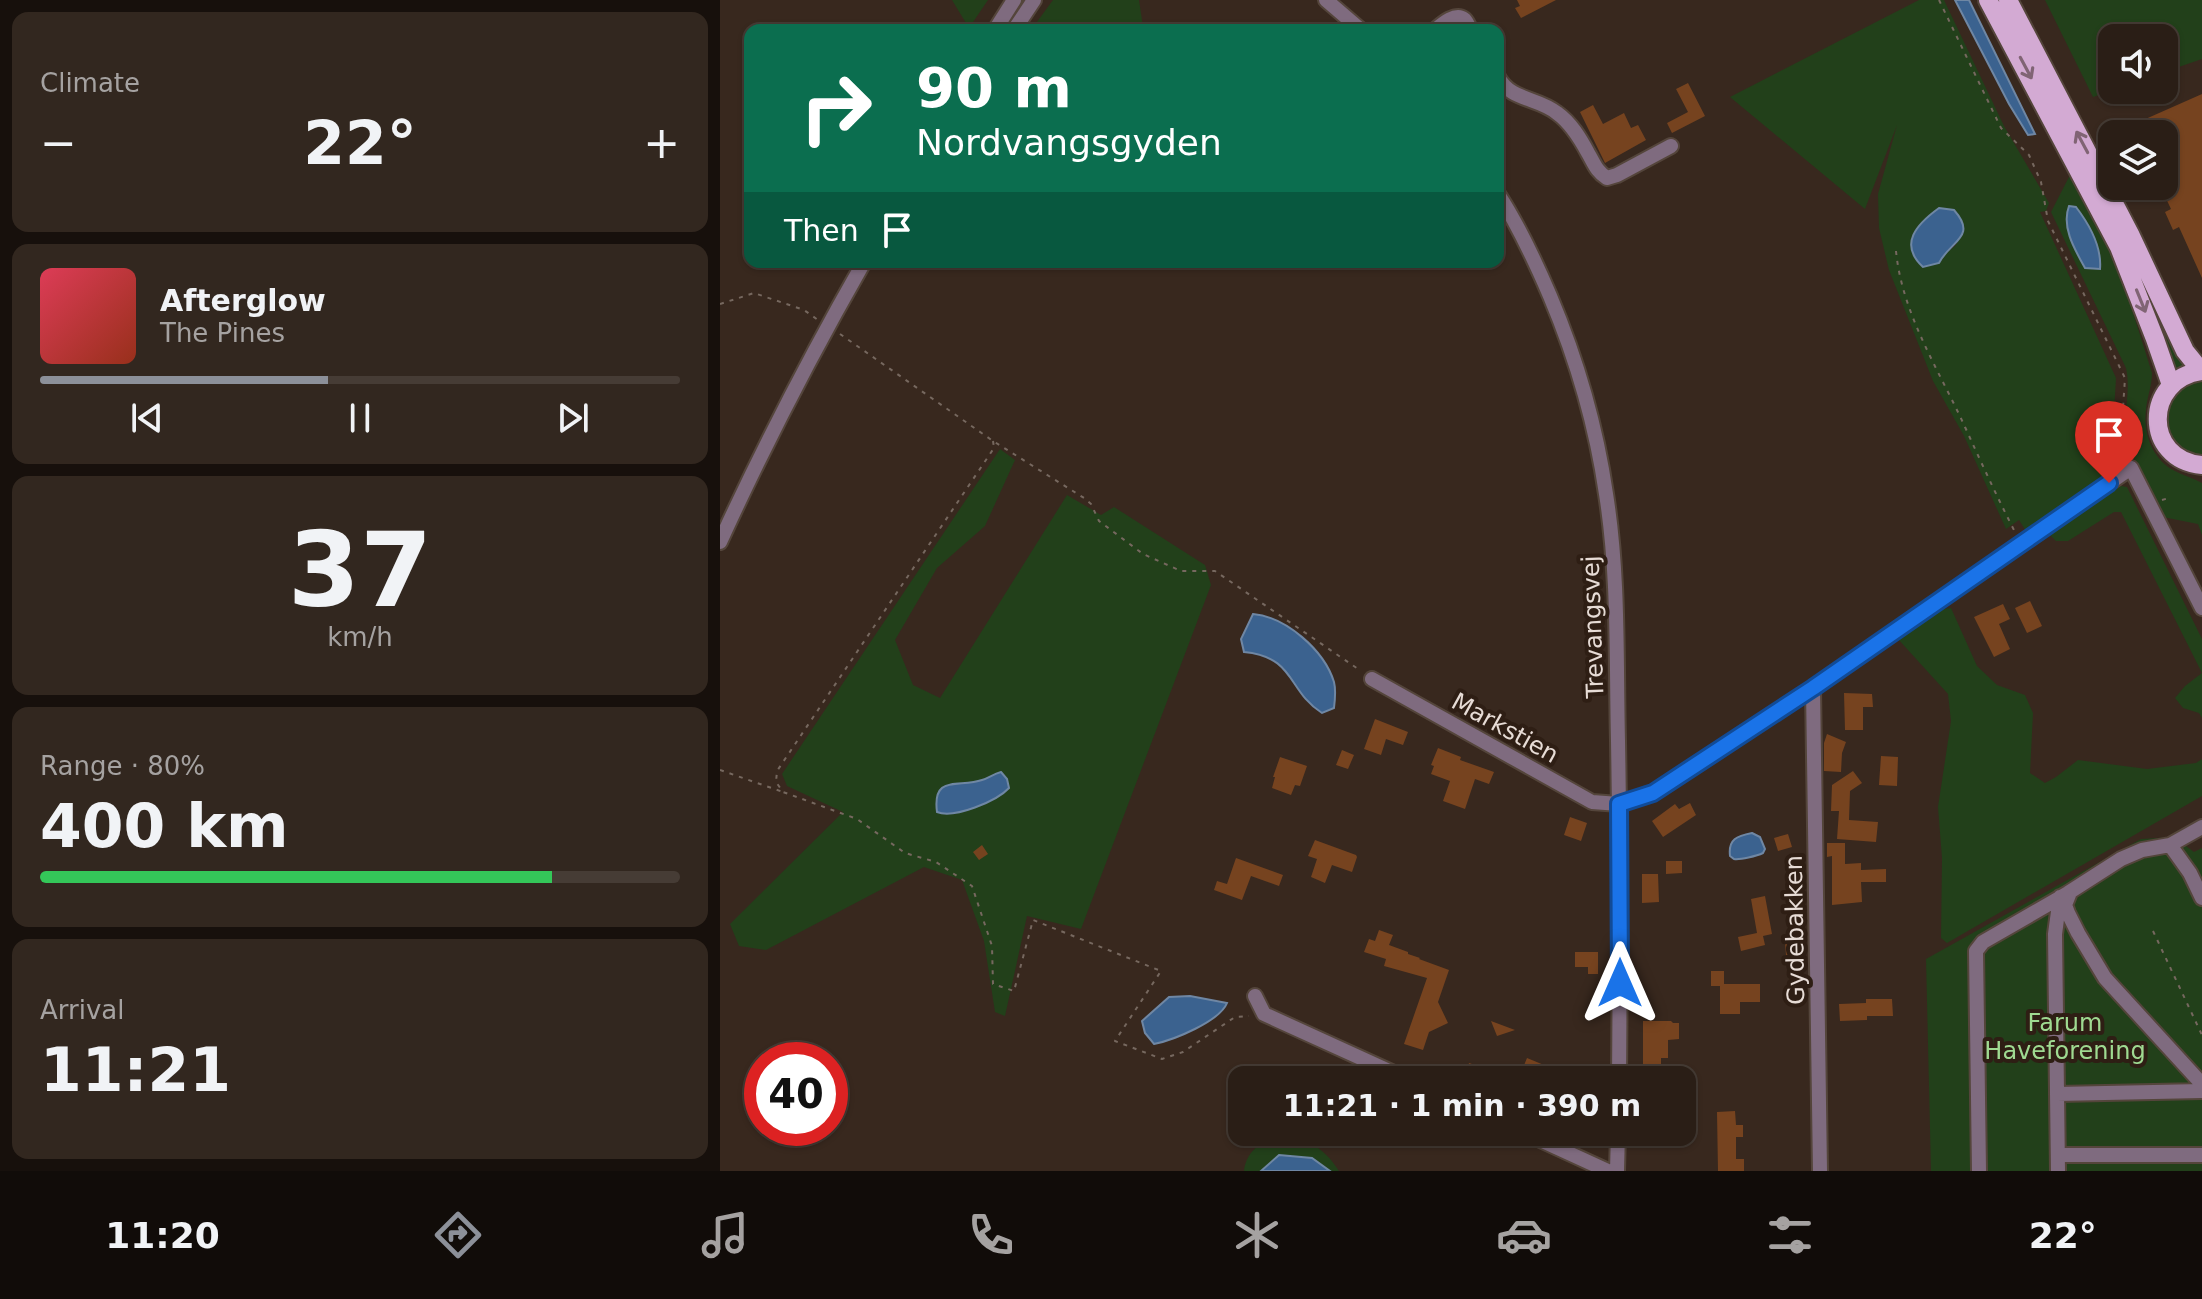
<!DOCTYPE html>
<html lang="en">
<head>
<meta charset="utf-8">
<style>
	:root { --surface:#2a1e16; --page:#32271f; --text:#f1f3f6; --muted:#a5a2a1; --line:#463c35; --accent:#8c9099 }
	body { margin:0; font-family:"DejaVu Sans",sans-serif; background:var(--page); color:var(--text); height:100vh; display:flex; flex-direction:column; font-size:30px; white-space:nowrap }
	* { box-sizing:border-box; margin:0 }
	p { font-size:26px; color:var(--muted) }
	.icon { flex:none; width:44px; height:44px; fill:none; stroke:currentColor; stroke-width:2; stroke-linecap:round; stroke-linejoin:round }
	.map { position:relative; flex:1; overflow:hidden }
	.side { display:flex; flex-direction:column; gap:12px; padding:12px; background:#17100c; width:720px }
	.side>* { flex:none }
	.top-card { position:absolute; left:24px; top:24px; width:760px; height:244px; border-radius:16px; box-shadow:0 2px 6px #0004,0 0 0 2px var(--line); background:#0b6e4f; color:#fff; overflow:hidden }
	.buttons { position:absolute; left:1378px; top:24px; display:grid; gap:16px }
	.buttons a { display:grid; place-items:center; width:80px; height:80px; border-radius:16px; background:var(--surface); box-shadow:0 2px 6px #0004,0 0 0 2px var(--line); font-size:40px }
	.speed { position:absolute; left:24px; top:1042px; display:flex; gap:16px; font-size:40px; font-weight:700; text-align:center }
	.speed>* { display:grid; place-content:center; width:104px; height:104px; border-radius:50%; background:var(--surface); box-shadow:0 2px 6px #0004,0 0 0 2px var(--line); line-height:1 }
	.speed .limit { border:12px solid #d22; background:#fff; color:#111 }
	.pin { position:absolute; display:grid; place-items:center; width:68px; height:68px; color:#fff; margin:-82px -34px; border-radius:50% 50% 50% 0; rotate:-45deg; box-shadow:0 0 8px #0007 }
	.pin .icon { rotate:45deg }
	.me { position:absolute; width:88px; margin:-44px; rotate:0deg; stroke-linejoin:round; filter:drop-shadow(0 0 6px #0008) }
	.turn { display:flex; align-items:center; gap:28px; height:168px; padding:0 40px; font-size:36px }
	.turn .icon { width:104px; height:104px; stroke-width:2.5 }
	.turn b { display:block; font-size:56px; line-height:68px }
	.then { display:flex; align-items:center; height:76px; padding:0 40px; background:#0003; gap:16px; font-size:30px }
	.big { font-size:60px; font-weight:800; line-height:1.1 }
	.side .tile { flex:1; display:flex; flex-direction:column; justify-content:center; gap:12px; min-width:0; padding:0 28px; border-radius:16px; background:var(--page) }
	.side .dial { align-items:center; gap:0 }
	.dial b { font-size:104px; line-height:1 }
	.song { display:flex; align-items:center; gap:24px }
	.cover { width:96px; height:96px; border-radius:12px; background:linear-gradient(135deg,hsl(350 70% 55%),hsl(10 70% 35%)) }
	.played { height:8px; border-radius:4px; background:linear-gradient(90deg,var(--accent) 45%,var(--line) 45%) }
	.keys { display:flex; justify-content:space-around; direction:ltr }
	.heat { display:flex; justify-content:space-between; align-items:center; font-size:44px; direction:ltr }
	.charge { height:12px; border-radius:6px; background:linear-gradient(90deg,#34c759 80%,var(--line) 0) }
	.trip { position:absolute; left:508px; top:1066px; width:468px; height:80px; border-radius:16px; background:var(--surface); box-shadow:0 2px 6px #0004,0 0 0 2px var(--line); font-weight:800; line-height:80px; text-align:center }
	.menu { display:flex; height:128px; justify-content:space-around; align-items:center; background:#110c09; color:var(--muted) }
	.menu .icon { width:56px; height:56px }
	.menu .selected { color:var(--accent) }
	.menu b { font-size:36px; color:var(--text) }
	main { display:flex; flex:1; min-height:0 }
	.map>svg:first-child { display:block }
</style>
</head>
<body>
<main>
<section class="side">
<div class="tile"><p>Climate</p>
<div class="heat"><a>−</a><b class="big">22°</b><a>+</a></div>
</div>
<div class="tile">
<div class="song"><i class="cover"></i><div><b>Afterglow</b><p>The Pines</p></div></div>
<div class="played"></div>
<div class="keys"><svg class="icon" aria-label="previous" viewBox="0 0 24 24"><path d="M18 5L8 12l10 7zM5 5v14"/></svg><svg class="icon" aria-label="pause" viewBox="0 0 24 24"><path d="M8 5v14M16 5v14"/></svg><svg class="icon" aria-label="next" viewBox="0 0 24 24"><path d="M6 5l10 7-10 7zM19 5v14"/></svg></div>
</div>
<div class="tile dial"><b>37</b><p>km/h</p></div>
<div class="tile"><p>Range · 80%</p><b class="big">400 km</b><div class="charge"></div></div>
<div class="tile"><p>Arrival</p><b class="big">11:21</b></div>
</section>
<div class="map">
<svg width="1482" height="1171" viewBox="0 0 1482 1171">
	<rect width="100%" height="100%" fill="#38281e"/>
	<path fill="#22401a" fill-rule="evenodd" d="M232 0H268L249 28Z
		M333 0H419L423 27 418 30H311Z
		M1199 0H1224L1284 126 1329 203 1326 211 1320 212 1396 378 1393 430 1397 456 1393 469 1306 531 1299 520 1286 529 1244 436 1213 381 1169 270 1159 228 1158 194 1177 125 1145 209 1010 97ZM1219 209 1244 231 1235 246 1221 257 1201 223Z
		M1277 0H1282L1463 363 1465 368 1454 373Z
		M1325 0H1482V59L1444 72V38H1392V90H1394L1373 97Z
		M1350 175 1393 249 1432 373C1432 386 1427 397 1426 410 1423 433 1432 458 1453 470 1462 475 1473 478 1482 483V535L1478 524 1443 517C1427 488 1406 452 1406 418 1406 400 1410 387 1406 368L1331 212Z
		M1482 381V457C1432 447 1436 386 1482 381Z
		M280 449 295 460 265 526 217 568 175 640 193 685 220 698 347 495 381 515 394 507 485 565 491 585 361 929 307 916 285 1016 275 1012 264 941 242 880 204 867 46 950 19 946 10 924 123 812 67 786 62 774Z
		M1401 486 1407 487 1482 639V718L1479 713 1463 708 1455 698 1465 686 1482 673 1401 512H1394L1348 541H1336L1329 534Z
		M1231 608 1257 666 1277 685 1305 695 1313 713 1310 773 1325 783 1336 777 1358 760 1427 769 1476 763 1482 759V796L1227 943 1221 938 1222 858 1218 807 1231 721 1228 694 1178 639 1217 610Z
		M1454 837 1474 852 1482 848V1171H1211L1206 959 1421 839Z
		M567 1132C590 1141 606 1150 619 1171H610L592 1158 559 1155 541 1171H524C526 1149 547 1137 567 1132Z"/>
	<path fill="#3b628f" stroke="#6f87a4" stroke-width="2" d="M1235 0H1249L1315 134 1308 135 1289 104Z
		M1349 206 1356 207C1369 224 1382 246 1380 269L1365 268C1355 250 1341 227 1349 206Z
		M1219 208 1234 210C1258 237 1230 241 1219 263L1203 267C1178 244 1197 224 1219 208Z
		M533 614C566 617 604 650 614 682 616 690 615 700 614 708L602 713C567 691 576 657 524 652L521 639Z
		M281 772 287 779 289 788C277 801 234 819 217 812 212 774 239 788 262 780 269 778 273 774 281 772Z
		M1032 833 1040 837 1045 849 1043 853C1037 856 1020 860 1014 859L1010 856C1008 839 1017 836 1032 833Z
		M470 996 507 1003C500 1021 454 1040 434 1044L425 1033 422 1021 449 997Z
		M559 1155 592 1158 610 1171H541Z"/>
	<path fill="#76431f" d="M797 0H836L801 18 795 8 800 6Z
		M968 83 985 116 952 133 947 123 968 112 956 89Z
		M1482 94V278L1459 227 1453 230 1445 212 1451 209 1440 186H1444V134H1427L1421 121Z
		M873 105 883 124 904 113 911 128 918 125 926 140 885 163 860 112Z
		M1310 601 1322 626 1307 633 1295 608Z
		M1283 604 1290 619 1279 624 1290 649 1274 657 1254 617Z
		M1124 693 1152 694 1153 707H1143V730H1125Z
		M655 719 688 732 683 745 666 739 661 755 644 749Z
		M1107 734 1126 742 1122 753 1121 772 1104 771V743Z
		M718 748 741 757 740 760 774 772 769 784 755 779 745 809 723 801 730 781 711 774 714 766 711 765Z
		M622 750 634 755 628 769 616 765Z
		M1161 756 1178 757 1177 786 1159 785Z
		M560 757 587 766 580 786 575 785 571 795 552 788 555 777H553Z
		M1133 771 1142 783 1130 791 1129 820 1158 822 1156 842 1117 839 1119 811H1111L1112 785Z
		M970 803 976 815 943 837 932 821 955 804 959 809Z
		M850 817 867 823 861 841 844 835Z
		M1068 834 1072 847 1058 851 1054 838Z
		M595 840 636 855 637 857 632 872 612 865 605 883 591 877 597 859 588 856Z
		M1107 843H1125V864L1141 863V870L1166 869V882H1141L1142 902 1112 905V856L1107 857Z
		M262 845 268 854 259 860 253 852Z
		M516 858 563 875 559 886 531 876 522 900 494 890 497 881 507 884Z
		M946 861H962V873L946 874Z
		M922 874H938L939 902 922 903Z
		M1045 896 1052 934 1043 936 1045 945 1021 951 1018 937 1037 933 1031 899Z
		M659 930 673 935 669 945 688 952V954L700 958 699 959 729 970 718 1002 728 1023 709 1032 703 1050 684 1044 707 978 664 966 666 959 644 952 649 939 655 941Z
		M1079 941 1080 954 1066 955 1065 942Z
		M855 952H878V974H868V967H855Z
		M991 971H1004V984H1040V1002H1020V1014H1000V986H991Z
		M1146 999H1172L1173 1016H1147V1020L1120 1021 1119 1004 1146 1003Z
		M771 1021 795 1030 777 1036Z
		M923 1021H951L953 1023H959V1039L948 1040V1058H941V1067H932V1080H921V1064H923Z
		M807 1058 824 1065 818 1080H798Z
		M749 1063 761 1067 757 1080H744Z
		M848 1068 876 1080H842Z
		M1015 1111 1016 1125H1023V1137H1016V1159H1024V1171H998L997 1112Z"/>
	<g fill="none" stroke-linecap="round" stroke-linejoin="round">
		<defs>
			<path id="minor" d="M606 0 641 30
				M275 30 294 0
				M294 30 314 0
				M715 30C721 25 735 12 744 19 747 21 748 26 751 30
				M778 77C791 101 817 97 837 113 851 123 860 138 868 153 874 163 876 171 887 178L897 175 951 146
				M778 194C799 226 815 261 830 296 857 360 876 425 886 494 899 575 896 659 898 741 900 854 900 967 899 1080
				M0 542C44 446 92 353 144 262
				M652 679 872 802 899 804 933 793 1093 688 1411 468 1482 608
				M1093 688 1100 1171
				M1450 845 1470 873 1482 898
				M1349 895 1345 905 1348 913 1358 933 1385 978 1482 1084
				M535 996 544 1014 689 1080
				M1337 1094 1482 1091
				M803 1132 888 1171
				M1338 1155H1482
				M897 1171 898 1132
				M1259 1171 1256 951 1263 942 1348 893 1401 859 1422 850 1450 845 1482 827
				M1338 1171 1335 934 1340 897"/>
			<path id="major" d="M1268 0 1399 247 1435 339 1451 385
				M1288 0 1411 236 1465 351 1481 371
				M1482 371C1423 379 1423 460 1482 465"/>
		</defs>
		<use href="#minor" stroke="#54453b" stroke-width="18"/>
		<use href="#major" stroke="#54453b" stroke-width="22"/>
		<path stroke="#76685f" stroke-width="2" stroke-dasharray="4 6" stroke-linecap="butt" d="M1219 0 1281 128 1309 155 1321 182 1328 221 1405 378 1402 423 1408 455
			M1176 251C1182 314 1219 370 1245 427 1261 462 1277 497 1295 532
			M0 304 34 293 84 310 98 320
			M120 334 273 441 364 498 371 504 379 521 423 554 461 571H495L641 671
			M273 441 274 448 57 771 56 782 63 792 137 819 185 853 216 862 252 886 272 946 273 984 294 991 313 920 441 971 395 1041 442 1059 463 1052 515 1017 529 1016
			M1442 500 1449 498
			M0 770 63 792
			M1433 931 1482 1035"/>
		<use href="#minor" stroke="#7f6b7f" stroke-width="14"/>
		<use href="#major" stroke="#d3aad3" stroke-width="18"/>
	</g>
	<defs><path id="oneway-shaft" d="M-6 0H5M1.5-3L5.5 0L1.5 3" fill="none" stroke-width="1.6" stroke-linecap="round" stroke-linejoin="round" transform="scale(2)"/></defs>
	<g stroke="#806474">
		<use href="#oneway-shaft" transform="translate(1306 68) rotate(62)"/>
		<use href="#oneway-shaft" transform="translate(1362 142) rotate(-118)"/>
		<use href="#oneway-shaft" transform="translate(1421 301) rotate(68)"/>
	</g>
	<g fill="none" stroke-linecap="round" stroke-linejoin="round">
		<defs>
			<path id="route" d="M900 983 899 804 933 793 1093 688 1389 483"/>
		</defs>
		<use href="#route" stroke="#114b97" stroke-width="20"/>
		<use href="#route" stroke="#1a73e8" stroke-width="14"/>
	</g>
	<g text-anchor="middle" stroke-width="8" stroke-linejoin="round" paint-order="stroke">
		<g font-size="24" fill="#e7dcd6" stroke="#2e1e14">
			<text transform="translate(873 627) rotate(-92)" y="8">Trevangsvej</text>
			<text transform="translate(785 728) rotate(29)" y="8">Markstien</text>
			<text transform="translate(1075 930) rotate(-91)" y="8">Gydebakken</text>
		</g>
		<g font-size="24" fill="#9fda91" stroke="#2e1e14">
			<text x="1345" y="1031">Farum<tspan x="1345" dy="28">Haveforening</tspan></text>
		</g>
	</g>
</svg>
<div class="buttons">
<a><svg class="icon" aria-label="sound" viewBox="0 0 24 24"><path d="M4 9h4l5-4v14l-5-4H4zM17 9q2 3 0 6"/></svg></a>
<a><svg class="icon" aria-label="layers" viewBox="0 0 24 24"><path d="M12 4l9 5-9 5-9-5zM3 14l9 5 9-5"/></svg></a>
</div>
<div class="speed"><div class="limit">40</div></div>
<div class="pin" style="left:1389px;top:483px;background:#d93025"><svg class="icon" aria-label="arrive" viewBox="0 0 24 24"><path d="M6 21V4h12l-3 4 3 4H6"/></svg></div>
<svg class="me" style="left:900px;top:983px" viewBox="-20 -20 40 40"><path d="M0-17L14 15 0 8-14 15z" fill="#1a73e8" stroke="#fff" stroke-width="4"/></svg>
<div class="trip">11:21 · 1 min · 390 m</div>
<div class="top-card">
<div class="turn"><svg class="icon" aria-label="right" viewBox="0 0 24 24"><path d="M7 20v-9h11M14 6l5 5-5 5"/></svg><div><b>90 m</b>Nordvangsgyden</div></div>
<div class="then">Then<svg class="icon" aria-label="arrive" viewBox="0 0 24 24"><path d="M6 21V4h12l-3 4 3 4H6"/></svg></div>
</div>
</div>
</main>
<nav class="menu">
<b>11:20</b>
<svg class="icon selected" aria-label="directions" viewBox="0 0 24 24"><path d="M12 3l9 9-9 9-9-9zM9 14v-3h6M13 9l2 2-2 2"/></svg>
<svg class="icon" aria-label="music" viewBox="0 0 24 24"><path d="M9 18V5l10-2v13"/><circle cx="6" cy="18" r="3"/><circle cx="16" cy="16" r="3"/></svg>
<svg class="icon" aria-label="phone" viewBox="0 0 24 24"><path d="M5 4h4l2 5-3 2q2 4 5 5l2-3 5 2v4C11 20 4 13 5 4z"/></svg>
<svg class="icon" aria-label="climate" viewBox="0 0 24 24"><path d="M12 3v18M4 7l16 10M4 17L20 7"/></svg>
<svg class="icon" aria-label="car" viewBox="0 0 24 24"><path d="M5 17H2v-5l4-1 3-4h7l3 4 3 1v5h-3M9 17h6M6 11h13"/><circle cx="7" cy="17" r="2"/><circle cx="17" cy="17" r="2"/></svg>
<svg class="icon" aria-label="filters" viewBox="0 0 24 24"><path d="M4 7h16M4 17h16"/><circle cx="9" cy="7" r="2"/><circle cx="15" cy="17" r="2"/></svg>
<b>22°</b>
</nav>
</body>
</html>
